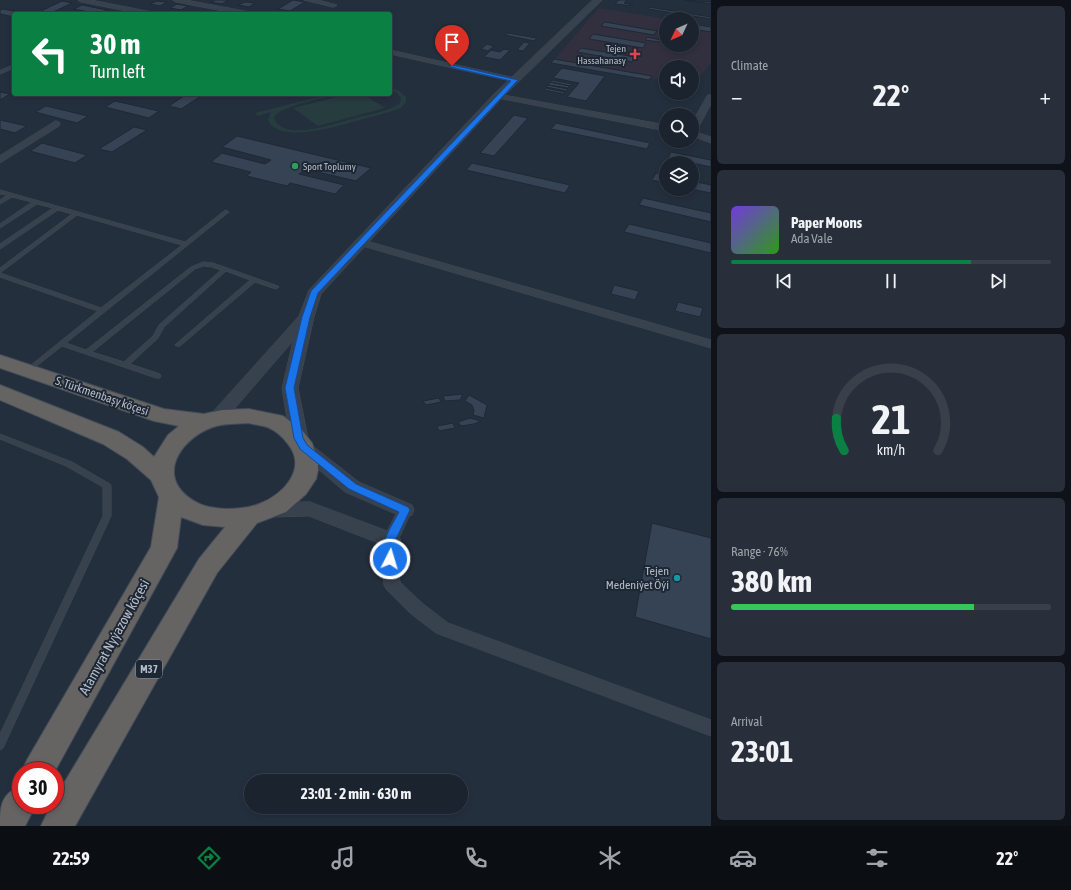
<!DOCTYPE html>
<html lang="en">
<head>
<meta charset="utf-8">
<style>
	:root { --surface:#1b232e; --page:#282f3a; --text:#f1f3f6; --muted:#a0a4aa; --line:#39404a; --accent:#0b8043 }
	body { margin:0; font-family:"Asap Condensed",sans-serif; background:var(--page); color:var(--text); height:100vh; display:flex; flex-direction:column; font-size:15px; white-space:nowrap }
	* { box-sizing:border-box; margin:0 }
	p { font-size:13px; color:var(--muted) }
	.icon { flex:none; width:22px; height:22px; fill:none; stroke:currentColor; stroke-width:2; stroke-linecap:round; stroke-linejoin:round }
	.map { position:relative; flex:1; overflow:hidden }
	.sheet { display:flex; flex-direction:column; gap:6px; padding:6px; background:#0f1319; width:360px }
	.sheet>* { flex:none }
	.top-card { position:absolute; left:12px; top:12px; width:380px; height:84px; border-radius:4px; box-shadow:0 2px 6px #0003,0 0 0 1px var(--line); background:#0b8043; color:#fff; overflow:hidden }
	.needle { width:26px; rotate:226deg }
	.fabs { position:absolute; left:659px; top:12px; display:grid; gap:8px }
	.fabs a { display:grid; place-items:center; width:40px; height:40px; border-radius:50%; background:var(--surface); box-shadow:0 2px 6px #0003,0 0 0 1px var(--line); font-size:20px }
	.speed { position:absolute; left:12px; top:762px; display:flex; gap:8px; font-size:20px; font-weight:700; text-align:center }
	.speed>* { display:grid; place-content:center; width:52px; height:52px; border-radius:50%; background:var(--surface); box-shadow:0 2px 6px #0003,0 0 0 1px var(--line); line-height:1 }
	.speed .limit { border:6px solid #d22; background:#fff; color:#111 }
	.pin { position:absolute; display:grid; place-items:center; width:34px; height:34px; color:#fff; margin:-41px -17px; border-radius:50% 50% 50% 0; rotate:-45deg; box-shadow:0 0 4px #0007 }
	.pin .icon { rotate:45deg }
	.me { position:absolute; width:44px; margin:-22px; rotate:5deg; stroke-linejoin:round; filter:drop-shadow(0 0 3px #0008) }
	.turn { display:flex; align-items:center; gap:14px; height:84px; padding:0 12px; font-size:18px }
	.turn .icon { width:52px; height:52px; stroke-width:2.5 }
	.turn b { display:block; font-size:28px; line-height:34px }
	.big { font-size:30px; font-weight:700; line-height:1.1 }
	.sheet .card { flex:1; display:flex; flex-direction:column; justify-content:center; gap:6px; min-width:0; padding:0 14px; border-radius:6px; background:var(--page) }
	.sheet .dial { align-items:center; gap:0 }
	.dial svg { height:104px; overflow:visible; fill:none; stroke:var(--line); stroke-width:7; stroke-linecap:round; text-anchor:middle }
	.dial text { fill:var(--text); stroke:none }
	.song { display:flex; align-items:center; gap:12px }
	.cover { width:48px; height:48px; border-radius:6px; background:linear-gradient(135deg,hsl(260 70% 55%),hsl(110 70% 35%)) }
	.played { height:4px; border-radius:2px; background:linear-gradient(90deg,var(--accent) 75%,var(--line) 75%) }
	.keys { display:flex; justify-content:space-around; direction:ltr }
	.heat { display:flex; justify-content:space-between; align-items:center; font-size:22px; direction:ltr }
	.charge { height:6px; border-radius:3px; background:linear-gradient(90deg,#34c759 76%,var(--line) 0) }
	.trip { position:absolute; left:244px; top:774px; width:224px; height:40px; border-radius:20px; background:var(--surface); box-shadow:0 2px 6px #0003,0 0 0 1px var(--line); font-weight:700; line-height:40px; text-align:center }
	.tabs { display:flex; height:64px; justify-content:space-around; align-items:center; background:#0b0e12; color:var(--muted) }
	.tabs .icon { width:28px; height:28px }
	.tabs .selected { color:var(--accent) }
	.tabs b { font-size:18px; color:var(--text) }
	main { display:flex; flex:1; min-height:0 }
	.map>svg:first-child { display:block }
</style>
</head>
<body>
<main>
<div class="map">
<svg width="711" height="826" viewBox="0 0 711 826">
	<rect width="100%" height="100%" fill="#242f3e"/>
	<path fill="#32303f" d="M599 8 668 19H666V45H692V23L711 26V63L692 85V67H666V81L651 78 649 80 551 63Z"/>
	<path fill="#263c3f" d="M390 87 399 91 406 97V102L401 108C388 113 373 116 360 120 341 125 277 146 268 119L271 112 258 116 255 113 330 94H342C328 97 278 106 274 118 283 143 337 123 355 118 368 115 383 112 396 106L400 103 401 98 397 93 390 90Z
		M348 94H363L385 108 318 126 293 108Z"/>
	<path fill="#364354" stroke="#1f2835" d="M215 0H228L222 4 211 2Z
		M293 0 305 2 290 11 278 9Z
		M619 0H627L624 3 634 5 633 6 615 4Z
		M685 0 711 2V4Z
		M62 1 72 3 49 14 39 12Z
		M157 1 167 2 160 6 150 4Z
		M245 2 255 3 249 7 238 5Z
		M177 4 188 6 181 10 170 8Z
		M82 5 107 10 98 14 74 9Z
		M649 7 711 17V19L648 9Z
		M3 9 30 14H14V17L0 14V10Z
		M213 11 231 14H207Z
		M605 22 657 31 654 35 601 26Z
		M692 24 711 27V32L692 29Z
		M508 33 537 38 534 41 505 35Z
		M593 34 646 43 643 48 589 39Z
		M647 37 661 40 659 42 645 40Z
		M524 42 530 43 523 51 517 50Z
		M487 44 494 46 488 51 481 49Z
		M581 48 636 57 632 62 577 52Z
		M504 49 510 50 500 60 484 57 491 50 500 52Z
		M554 59 652 76 649 80 551 63Z
		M562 68 605 76 586 101 567 97 579 83 553 78Z
		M552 80 572 84 570 86 550 82Z
		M550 82 570 86 568 88 548 85Z
		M548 85 568 89 566 91 546 87Z
		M545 88 565 92 564 94 544 90Z
		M0 92 10 94 0 100Z
		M187 94H204L181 109 169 106Z
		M115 101 159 111 149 118 105 107Z
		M46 106 88 116 77 123 35 112Z
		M514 115 528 118 494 156 480 153Z
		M0 120 27 126 15 133 0 129Z
		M556 123 650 143 647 149 551 129Z
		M134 127 147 130 112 152 99 149Z
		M237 136 371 168 356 181 305 169 299 174 344 185 335 194 290 183 287 186 247 176 251 172 211 162 222 153 265 164 271 160 222 147Z
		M42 143 87 155 75 163 30 151Z
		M671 152 711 160V167L668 158Z
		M472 163 570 185 565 193 466 170Z
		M656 173 666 175V183L652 180Z
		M692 181 711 185V193L691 189Z
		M643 198 711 213V222L639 205Z
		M629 224 711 243V253L624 232Z
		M614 285 639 291 635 300 611 294Z
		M678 302 703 308 700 317 675 311Z
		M463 394 460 400 445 401 443 396Z
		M469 395 487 405 484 418 473 415 474 410 472 405 465 401Z
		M439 398 441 402 426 405 423 401Z
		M470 418 481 421 474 424 461 426 458 422Z
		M453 423 455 428 439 431 437 426Z
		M652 523 711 538V639L635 617Z"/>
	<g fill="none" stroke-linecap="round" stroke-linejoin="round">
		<defs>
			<path id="service" d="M133 9 136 10 129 14H124Z
				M14 65V68L0 74V71Z
				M0 190 185 242 224 211 226 210 229 212 66 343 86 350 191 267 203 262 213 263 278 286 279 287 276 289 255 282 180 346H176L175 345 176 344 250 280 226 271 164 327 158 338 130 364 160 374 161 376 160 378H156L62 346 29 372H25L24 371 25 370 98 311 0 277V273L101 308 182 245 77 215 0 273V268L72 214 58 210 0 249V244L53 208 37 204 0 228V224L32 202 12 197 0 204V200L7 195 0 194ZM204 266 212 267 221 270 159 325 153 336 124 362 92 352 195 269Z
				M0 434 72 462 110 484 111 486V516L3 748 0 750V734L103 516V487L66 466 0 439Z"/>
			<path id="minor" d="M78 0H91L152 12 155 14H142L81 2Z
				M173 0H186L250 12 253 14H239L176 2Z
				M304 0H318L337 5 334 7Z
				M390 50 515 78 519 80 515 82 390 54Z
				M495 94H498L666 125V131L498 98H495Z
				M708 95H711V104L696 132 711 137V143L692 136V123Z
				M56 121 59 122 60 124 59 126 0 163V156Z
				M360 239 711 340V348L356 244 355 242 356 240Z
				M405 505 410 506 412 510 396 545 400 582 422 603 448 623 711 720V736L436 633 410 613 386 589 384 585 380 545 400 506Z"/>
			<path id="tertiary" d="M593 0H602L502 98 321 294 314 317 298 388 308 438 306 442 309 443 359 482 412 505 414 510 412 515 405 517 398 515 345 492 297 451 294 447 296 443 293 442 290 438 282 388 293 341 223 422 217 424 211 422 208 418 211 414 299 316 309 290 494 94Z
				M310 502 398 535 401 540 398 545 391 548 309 516 270 517 263 515 261 510 263 505 270 503Z"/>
			<path id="trunk" d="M0 355 164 409 204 414 222 410 249 409 283 416 302 430 312 443 318 460V470L316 479 306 494 286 512 257 523 217 573 75 826H41L51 805H55V798L199 559 225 527 203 525 181 517 177 548 55 771H22L27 760 151 547 159 497 151 480 127 459 103 444 0 400V385L119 432 143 447 154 457 168 435 179 426 154 421 0 368ZM249 423C255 425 261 425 267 427 275 430 283 437 288 444 308 469 283 495 259 504 249 508 237 509 226 509 214 508 204 507 194 501 155 478 179 439 213 427 224 423 237 424 249 423Z
				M21 786V805H36L25 826H0C0 806 1 794 21 786Z"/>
		</defs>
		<use href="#service" stroke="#414a57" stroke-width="1"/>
		<use href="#minor" stroke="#414a57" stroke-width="1"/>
		<use href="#tertiary" stroke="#414a57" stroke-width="1"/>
		<use href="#trunk" stroke="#434c59" stroke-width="2"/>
		<use href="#service" fill="#38414e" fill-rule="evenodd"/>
		<use href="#minor" fill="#38414e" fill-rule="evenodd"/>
		<use href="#tertiary" fill="#38414e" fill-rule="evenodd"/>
		<use href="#trunk" fill="#656462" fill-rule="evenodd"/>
	</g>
	<path fill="#1a73e8" stroke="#114b97" d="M452 65 518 80 318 293 310 317 294 388 303 438 307 445 356 484 408 507 410 510 393 545 395 559 393 562 390 563 386 562C377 545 392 526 399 512L349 489 300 449 294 438 285 388 302 317 311 291 511 81 451 67 450 66Z"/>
	<path fill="#e0444e" stroke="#1d2633" stroke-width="1.5" d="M633 48h4v4h4v4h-4v4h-4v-4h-4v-4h4z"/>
	<circle fill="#2e9e5b" stroke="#1d2633" stroke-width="1.5" cx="295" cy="166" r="4"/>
	<circle fill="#0f9aa8" stroke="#1d2633" stroke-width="1.5" cx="677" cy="578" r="4"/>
	<g text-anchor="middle" stroke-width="4" stroke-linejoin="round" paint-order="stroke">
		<g font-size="10" fill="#b4bcc9" stroke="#1d2633" text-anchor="end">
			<text x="626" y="52">Tejen<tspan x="626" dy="12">Hassahanasy</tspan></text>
			<text x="303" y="170" text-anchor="start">Sport Toplumy</text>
		</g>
		<rect fill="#1d2633" stroke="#878f9c" stroke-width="1" x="136" y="660" width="26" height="18" rx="3"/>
		<g font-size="11" font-weight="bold" fill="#b4bcc9">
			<text x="149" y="673">M37</text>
		</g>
		<g font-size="12" fill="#b4bcc9" stroke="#1d2633">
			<text transform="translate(102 396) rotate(19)" y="4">S. Türkmenbaşy köçesi</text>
		</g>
		<g font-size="12" fill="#b4bcc9" stroke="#1d2633" text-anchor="end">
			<text x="669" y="575">Tejen<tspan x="669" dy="14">Medeniýet Öýi</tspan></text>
		</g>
		<g font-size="14" fill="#b4bcc9" stroke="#1d2633">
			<text transform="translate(114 637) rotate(-61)" y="5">Atamyrat Nyýazow köçesi</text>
		</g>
	</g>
</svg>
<div class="fabs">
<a><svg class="needle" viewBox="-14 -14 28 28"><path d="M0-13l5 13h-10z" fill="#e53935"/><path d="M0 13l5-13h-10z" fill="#a0a4aa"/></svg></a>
<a><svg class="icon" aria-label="sound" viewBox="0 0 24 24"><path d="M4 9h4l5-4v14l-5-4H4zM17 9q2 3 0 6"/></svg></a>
<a><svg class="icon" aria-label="search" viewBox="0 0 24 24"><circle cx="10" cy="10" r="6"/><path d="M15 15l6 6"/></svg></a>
<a><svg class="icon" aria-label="layers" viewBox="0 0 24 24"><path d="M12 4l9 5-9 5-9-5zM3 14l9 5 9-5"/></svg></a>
</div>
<div class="speed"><div class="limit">30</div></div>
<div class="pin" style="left:452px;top:66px;background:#d93025"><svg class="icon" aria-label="arrive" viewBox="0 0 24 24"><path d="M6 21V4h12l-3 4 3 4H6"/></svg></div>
<svg class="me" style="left:390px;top:559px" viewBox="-20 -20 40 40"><circle r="17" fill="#1a73e8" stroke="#fff" stroke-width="3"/><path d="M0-11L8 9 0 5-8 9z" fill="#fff"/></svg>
<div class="trip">23:01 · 2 min · 630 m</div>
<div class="top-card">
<div class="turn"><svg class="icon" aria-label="left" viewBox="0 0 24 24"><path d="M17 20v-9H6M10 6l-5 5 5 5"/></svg><div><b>30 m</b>Turn left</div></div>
</div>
</div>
<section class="sheet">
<div class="card"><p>Climate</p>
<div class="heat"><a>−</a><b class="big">22°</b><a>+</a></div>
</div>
<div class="card">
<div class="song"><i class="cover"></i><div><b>Paper Moons</b><p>Ada Vale</p></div></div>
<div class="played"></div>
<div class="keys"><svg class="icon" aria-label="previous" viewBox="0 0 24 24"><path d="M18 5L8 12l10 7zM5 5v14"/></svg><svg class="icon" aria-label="pause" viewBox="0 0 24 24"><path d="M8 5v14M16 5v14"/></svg><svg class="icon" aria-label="next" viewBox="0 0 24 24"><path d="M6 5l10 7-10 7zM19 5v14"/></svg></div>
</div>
<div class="card dial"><svg viewBox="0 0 100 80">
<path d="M14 69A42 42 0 1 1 86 69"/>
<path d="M14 69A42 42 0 0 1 8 44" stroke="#0b8043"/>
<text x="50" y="56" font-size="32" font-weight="700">21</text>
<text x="50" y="72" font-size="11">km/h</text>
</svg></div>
<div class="card"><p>Range · 76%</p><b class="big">380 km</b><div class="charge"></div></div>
<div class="card"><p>Arrival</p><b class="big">23:01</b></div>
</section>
</main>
<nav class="tabs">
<b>22:59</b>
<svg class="icon selected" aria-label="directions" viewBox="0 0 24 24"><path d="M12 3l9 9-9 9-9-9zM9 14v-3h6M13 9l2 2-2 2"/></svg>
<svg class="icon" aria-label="music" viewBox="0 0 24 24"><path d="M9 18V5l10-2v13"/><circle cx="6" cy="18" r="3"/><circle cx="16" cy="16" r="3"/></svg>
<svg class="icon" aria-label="phone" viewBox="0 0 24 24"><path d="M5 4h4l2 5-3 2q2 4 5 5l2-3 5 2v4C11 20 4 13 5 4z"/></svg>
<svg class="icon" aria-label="climate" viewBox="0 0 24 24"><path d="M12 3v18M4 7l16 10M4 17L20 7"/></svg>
<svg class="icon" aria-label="car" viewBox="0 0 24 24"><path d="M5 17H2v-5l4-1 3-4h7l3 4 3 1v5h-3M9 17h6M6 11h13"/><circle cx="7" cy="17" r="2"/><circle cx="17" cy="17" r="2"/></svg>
<svg class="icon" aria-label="filters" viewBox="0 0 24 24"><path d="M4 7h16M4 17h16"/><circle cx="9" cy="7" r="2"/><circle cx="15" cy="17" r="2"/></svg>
<b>22°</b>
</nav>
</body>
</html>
